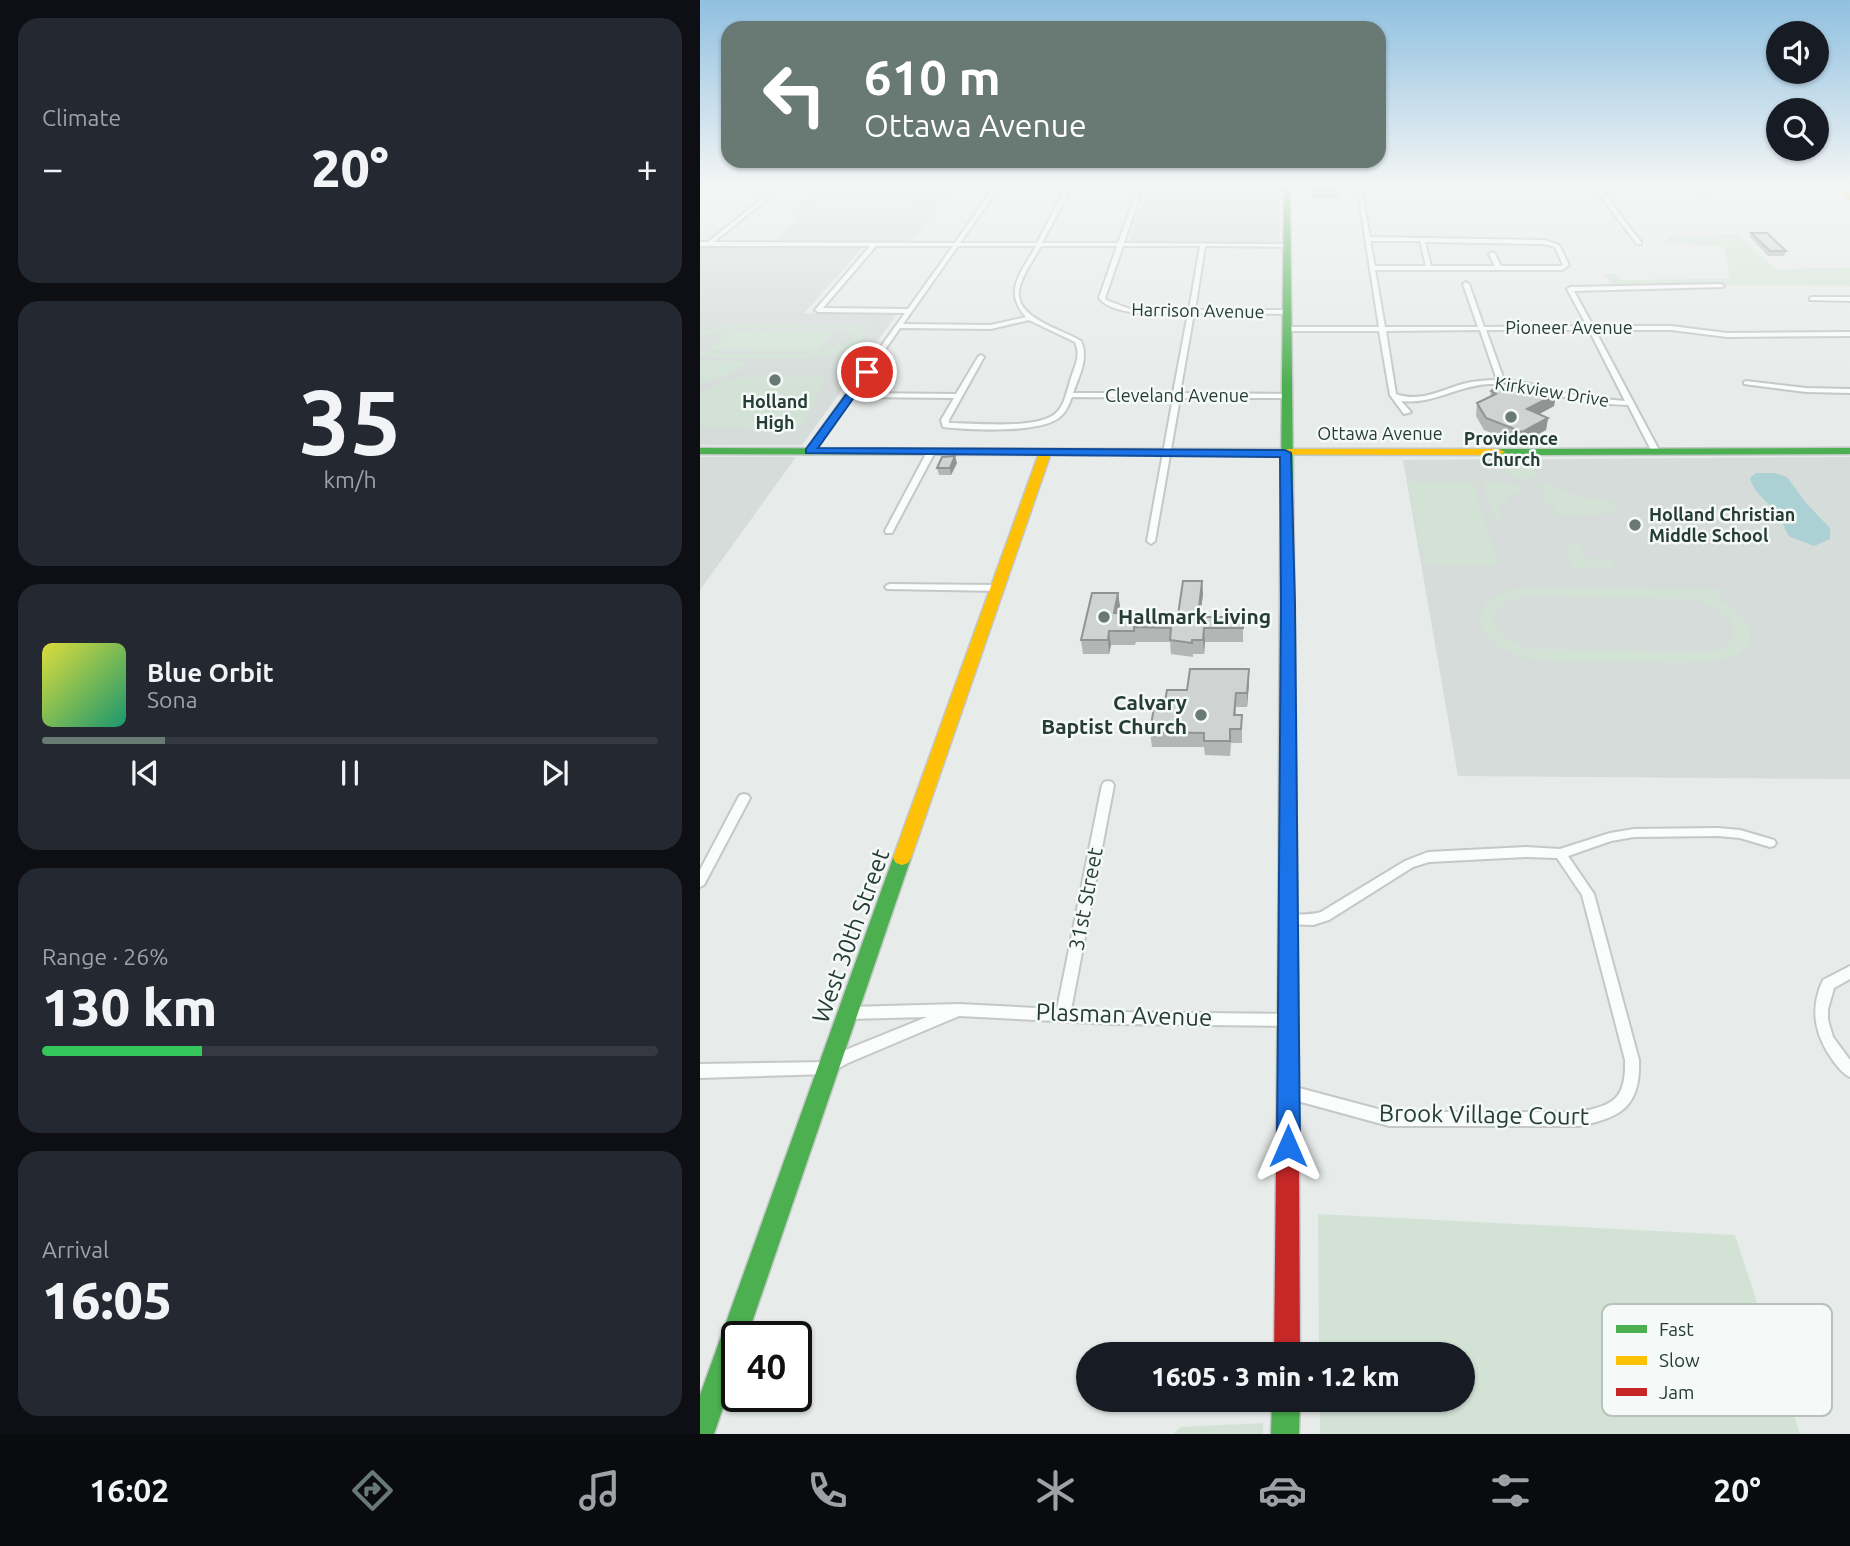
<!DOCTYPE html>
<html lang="en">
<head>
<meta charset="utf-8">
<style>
	:root { --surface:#171b24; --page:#242831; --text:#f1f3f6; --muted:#9ea1a6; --line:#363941; --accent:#697a74 }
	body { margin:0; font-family:Ubuntu,sans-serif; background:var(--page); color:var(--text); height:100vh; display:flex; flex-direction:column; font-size:26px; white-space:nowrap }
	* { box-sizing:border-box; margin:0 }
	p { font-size:23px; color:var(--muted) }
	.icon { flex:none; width:38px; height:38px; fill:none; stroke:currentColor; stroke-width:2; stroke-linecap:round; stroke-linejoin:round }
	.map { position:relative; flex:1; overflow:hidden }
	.details { display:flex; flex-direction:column; gap:18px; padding:18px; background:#0d0f14; width:700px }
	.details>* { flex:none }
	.hud { position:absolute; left:21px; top:21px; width:665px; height:147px; border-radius:21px; box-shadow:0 2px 5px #0004; background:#697a74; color:#fff; overflow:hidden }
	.controls { position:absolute; left:1066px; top:21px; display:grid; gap:14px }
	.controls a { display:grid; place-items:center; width:63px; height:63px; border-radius:50%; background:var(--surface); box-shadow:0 2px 5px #0004; font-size:35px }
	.speed { position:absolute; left:21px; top:1321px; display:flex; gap:14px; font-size:35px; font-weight:700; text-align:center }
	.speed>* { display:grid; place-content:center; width:91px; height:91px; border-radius:50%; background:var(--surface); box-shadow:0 2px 5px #0004; line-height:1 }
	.speed .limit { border:4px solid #111; border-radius:10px; background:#fff; color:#111 }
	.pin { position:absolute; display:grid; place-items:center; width:60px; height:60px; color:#fff; margin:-30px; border:4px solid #fff; border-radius:50%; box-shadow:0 2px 7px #0007 }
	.me { position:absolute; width:77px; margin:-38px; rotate:0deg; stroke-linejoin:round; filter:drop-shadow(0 0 5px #0008) }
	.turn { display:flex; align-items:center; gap:24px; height:147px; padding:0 28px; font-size:32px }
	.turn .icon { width:91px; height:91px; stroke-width:2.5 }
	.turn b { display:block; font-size:49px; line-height:60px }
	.big { font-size:52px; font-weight:800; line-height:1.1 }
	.details .card { flex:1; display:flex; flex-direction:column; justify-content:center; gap:10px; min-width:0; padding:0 24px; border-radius:21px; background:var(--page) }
	.details .dial { align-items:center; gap:0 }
	.dial b { font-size:91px; line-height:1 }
	.song { display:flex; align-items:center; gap:21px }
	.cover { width:84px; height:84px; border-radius:10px; background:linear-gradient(135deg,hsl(60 70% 55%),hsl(160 70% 35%)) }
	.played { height:7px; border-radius:4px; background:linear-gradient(90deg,var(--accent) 20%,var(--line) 20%) }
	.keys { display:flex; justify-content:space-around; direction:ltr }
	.heat { display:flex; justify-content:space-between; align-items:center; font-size:38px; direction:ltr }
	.charge { height:10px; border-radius:5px; background:linear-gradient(90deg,#34c759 26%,var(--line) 0) }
	.trip { position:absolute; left:376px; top:1342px; width:399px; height:70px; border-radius:35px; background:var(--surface); box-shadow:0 2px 5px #0004; font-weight:800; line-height:70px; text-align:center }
	.dock { display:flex; height:112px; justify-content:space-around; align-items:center; background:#090b0e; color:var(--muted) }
	.dock .icon { width:49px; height:49px }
	.dock .on { color:var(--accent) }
	.dock b { font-size:32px; color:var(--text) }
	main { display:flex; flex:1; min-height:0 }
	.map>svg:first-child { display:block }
</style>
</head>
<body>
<main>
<section class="details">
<div class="card"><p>Climate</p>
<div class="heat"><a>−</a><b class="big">20°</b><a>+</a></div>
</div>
<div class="card dial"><b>35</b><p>km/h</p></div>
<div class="card">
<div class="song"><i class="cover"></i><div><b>Blue Orbit</b><p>Sona</p></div></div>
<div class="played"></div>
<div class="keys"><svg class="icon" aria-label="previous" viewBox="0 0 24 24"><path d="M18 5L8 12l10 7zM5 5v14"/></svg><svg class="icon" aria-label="pause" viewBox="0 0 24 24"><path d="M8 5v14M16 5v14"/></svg><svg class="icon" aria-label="next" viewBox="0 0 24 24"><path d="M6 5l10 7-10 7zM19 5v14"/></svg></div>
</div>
<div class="card"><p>Range · 26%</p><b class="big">130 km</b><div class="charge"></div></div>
<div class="card"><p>Arrival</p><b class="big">16:05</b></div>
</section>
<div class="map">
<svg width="1150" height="1434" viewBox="0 0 1150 1434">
	<rect width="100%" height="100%" fill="#e7ebe9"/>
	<path fill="#d5dcd9" d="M496 186H581L579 243 429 242 446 192 494 193Z
		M115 191 250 193 212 242 167 243 104 313 196 315 102 445H0V248H67L99 218 86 217Z
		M0 457H96L0 590Z
		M1150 457V779L758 776 703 460Z"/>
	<path fill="#d2e3d6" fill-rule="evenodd" d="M132 192H220L205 210H169L168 214 152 216 144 213 145 210H112Z
		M1038 234 1075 269 1150 268V286L926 284 914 286 903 274H915L922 280 1030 279 1024 247 964 243 971 236Z
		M32 325H33L172 326 161 332 163 338C142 366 35 357 0 356V352C27 355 142 362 154 337L150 332 138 329 33 328 0 336V332Z
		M28 331 134 332 118 351 9 350Z
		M0 361 46 362 38 370 0 385Z
		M58 375H125L105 423 90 429 0 426V394L23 382Z
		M774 459H830L837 476 825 480Z
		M708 482H773L798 565H725Z
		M788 482 810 483 823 489 806 499 805 504 798 505 802 518 794 517 784 486Z
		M848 484 880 497 912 502 920 513 857 515 854 507H848L840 486Z
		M878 540 886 559H912L916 569 872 568 865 549Z
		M823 588 1018 589 1022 597 1014 598C1032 606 1053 619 1050 642L1038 655 1013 662C977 663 942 662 906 662 882 661 855 664 831 659 779 648 754 597 823 588ZM826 596 991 599C1010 604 1037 614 1034 637L1022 649 1007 652 831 649C815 644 799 637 794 620 797 603 811 599 826 596Z
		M618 1214 1035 1235 1100 1434H620V1400H763V1354H619Z
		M563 1423V1434H473L481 1427Z"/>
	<path fill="#acd1d5" d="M1056 473H1075L1087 477 1106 503 1130 528V539L1114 546 1090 537C1084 530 1084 523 1079 516 1070 502 1054 495 1050 478Z"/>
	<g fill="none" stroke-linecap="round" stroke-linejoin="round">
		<defs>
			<path id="street" d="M6 186H11L0 194V191Z
				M78 186H83L14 242 255 243 295 186H300L260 243H337L367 186H372L342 243H418L439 186H443L424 243 589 244 587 247 505 246 495 310H588L591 312 588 314 494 313 480 393 586 394 589 396 586 398H480L455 541 451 544 447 541 473 398 372 397C369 404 367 411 361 416 344 434 268 430 243 427L241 420 254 398 152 397 113 453H107V449L205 313 118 312 115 310 170 246H0V242H8ZM176 246H253L208 309 123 308ZM258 246H336C322 272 302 291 326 317L291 325 203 324ZM341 246H417L399 298C415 318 464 313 488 313L473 393H373C379 376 389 358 381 341 363 329 310 318 320 286 324 272 334 259 341 246ZM423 246H500L489 310 430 309 406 300 405 298ZM329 320 375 342C381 356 375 365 371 378 367 390 365 405 356 413 339 430 273 423 249 423V420L284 357 281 355 278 357 256 394 155 393 200 328 291 329Z
				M657 186H661L670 237 844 240 859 245 869 265 862 270H675L685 327H778L763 284 766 282 769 284 784 327 887 326 867 289 870 287 1021 284 1024 286 1023 287 874 291 893 326H971L1027 333 1150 332V336L1027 337 971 330H895L960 452 956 454 952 452 928 405C912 404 895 404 880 401 850 394 821 383 790 384 759 385 732 405 701 401L711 412 704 414 690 395 679 331H588L585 329 588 327H679ZM670 241H720L726 266H675ZM725 242 844 244 855 247 863 265 861 266H801L795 254 792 252 789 254 795 266H731ZM780 330 797 380C786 380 774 381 763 384 741 390 719 403 696 394L686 331ZM786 330H889L925 401 882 397 830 384 804 380Z
				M893 186H898L941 242V244H937Z
				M995 186H1000L1009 197H1005Z
				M1112 297H1150V301L1110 300V298Z
				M1046 381 1106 388 1150 389V393L1106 392 1044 384V382Z
				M228 450 235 452 193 531 192 533H186L185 531Z
				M190 584 299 585 304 588 299 591 187 589 185 587 187 585Z
				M408 781 412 782 414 785 371 1010 413 1012 588 1014 593 1016 595 1020 593 1024 588 1026 413 1024 259 1016 148 1063 128 1074 0 1078V1064L126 1062 138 1053 227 1017 148 1019 143 1017 141 1013 143 1009 148 1007 259 1004 357 1009 402 785 404 782Z
				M44 794 48 795 50 798 4 885 0 887V870L38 798 40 795Z
				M1018 828 1040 830 1074 840 1076 843 1074 846 1070 847 1040 838 1018 836 934 837 911 841 868 856 894 894 939 1060C941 1106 921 1118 879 1126H689L583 1097 581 1092 583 1087 588 1085 689 1112H879C915 1105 926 1098 925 1060L882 895 857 858 826 857 729 862 713 867 629 920 613 925 583 924 582 920 583 916C596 913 608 916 621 912L705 861 728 852 826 847 860 849 910 833 934 829Z
				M1150 966V979L1134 988 1128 1009V1020L1133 1037 1150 1060V1077C1143 1074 1139 1068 1134 1062 1115 1036 1109 1010 1123 980Z"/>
			<path id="fast" d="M584 186H590L594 572 587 576 580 572Z
				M0 448 401 449 407 452 401 455 0 454Z
				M1150 448V454L799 455 793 452 799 449Z
				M202 851 208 853 211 858 47 1337H37V1367L14 1434H0V1395L193 858 196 853Z
				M572 1400H600L599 1434H571Z"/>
			<path id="slow" d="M1132 186H1140L1150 195V200Z
				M401 449H799L805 452 799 455 397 454V450Z
				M345 450 351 453 211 858 208 863 202 865 196 863 193 858 339 453Z
				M587 568 594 572 598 977 595 983 588 985 581 983 578 977 580 572Z"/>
			<path id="jam" d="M588 969 595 971 598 977 600 1354H574L578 977 581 971Z"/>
		</defs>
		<use href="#street" stroke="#c4c8c6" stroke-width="4"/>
		<use href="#fast" stroke="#c2c8c6" stroke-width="3"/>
		<use href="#slow" stroke="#c2c8c6" stroke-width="3"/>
		<use href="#jam" stroke="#c2c8c6" stroke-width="3"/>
		<use href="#street" fill="#fbfcfc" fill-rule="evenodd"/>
		<use href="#fast" fill="#4caf50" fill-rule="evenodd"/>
		<use href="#slow" fill="#ffc107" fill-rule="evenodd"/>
		<use href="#jam" fill="#c62828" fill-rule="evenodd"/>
	</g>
	<path fill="#b2b6b5" d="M613 186 639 191V198H613Z
		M1051 233 1086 251 1084 256H1068L1050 237Z
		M820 389 856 394 854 406 839 414 848 418 846 430 820 444 784 430 776 416 777 403 790 398 791 391Z
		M257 463 251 475H239L237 468Z
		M502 581 503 594 500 617H543V642H505L504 654H493V657L471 654 470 642H436L435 645H411L409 654H383L381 640 418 593 420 607 418 613 478 615Z
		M549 683 547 707H536V715L542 729V743H531L530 756 505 755 504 747H452L450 732 464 707 487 690Z"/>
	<path fill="#919493" d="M856 394 854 406 825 422 827 409Z
		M848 418 846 430 820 444 822 432Z
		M255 456 257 463 251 475 250 468Z
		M502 581 503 594 498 631V617Z
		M418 593 420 607 416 627 414 613Z
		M504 628 505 642 504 654 503 640Z
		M409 631 411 645 409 654 408 640Z
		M549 669V683L547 707V693Z"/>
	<path fill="#cfd4d2" stroke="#919493" stroke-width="2" d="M613 186H638L639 191H614Z
		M1051 233H1067L1086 251H1070Z
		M805 383 820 389 830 385 856 394 827 409 848 418 822 432 786 418 777 403 796 394 791 391Z
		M255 456 250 468H237L242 457Z
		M483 581H502L498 617H543V628H504L503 640H492V643L470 640 471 628 434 627V631H409L408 640H381L392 593H418L414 613 478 615Z
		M490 669H549L547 693H536L534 715H542L541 729H530V741H504V733L450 732 454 707H464L467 690H487Z"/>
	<linearGradient id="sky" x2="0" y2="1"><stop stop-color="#90c0e0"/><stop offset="0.48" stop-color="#f4f6f5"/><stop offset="1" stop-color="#f4f6f5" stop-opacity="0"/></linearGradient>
	<rect width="1150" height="387" fill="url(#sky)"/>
	<path fill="#1a73e8" stroke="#114b97" stroke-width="2" d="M167 369 172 372 118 448 585 450 591 453 595 604 600 1146 597 1154 588 1157 580 1154 577 1146 581 604 580 457 106 453V449L164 370Z"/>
	<g fill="#697a74" stroke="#f5f9f7" stroke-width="2.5">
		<circle cx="75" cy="380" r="7"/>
		<circle cx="811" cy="417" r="7"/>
		<circle cx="935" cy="525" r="7"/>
		<circle cx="404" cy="617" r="7"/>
		<circle cx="501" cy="715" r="7"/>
	</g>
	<g text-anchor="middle" stroke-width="5" stroke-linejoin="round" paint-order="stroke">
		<g font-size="18" fill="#253d35" stroke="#f5f9f7">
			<text transform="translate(498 311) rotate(1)" y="6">Harrison Avenue</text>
			<text x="869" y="334">Pioneer Avenue</text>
			<text transform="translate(852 392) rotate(9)" y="6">Kirkview Drive</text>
			<text x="477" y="402">Cleveland Avenue</text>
			<text x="680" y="440">Ottawa Avenue</text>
		</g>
		<g font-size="18" font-weight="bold" fill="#253d35" stroke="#f5f9f7">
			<text x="75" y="408">Holland<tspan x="75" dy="21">High</tspan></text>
			<text x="811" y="445">Providence<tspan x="811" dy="21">Church</tspan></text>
			<text x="949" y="521" text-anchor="start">Holland Christian<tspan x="949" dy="21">Middle School</tspan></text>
		</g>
		<g font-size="21" font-weight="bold" fill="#253d35" stroke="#f5f9f7" text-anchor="start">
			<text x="418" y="624">Hallmark Living</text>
			<text x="487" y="710" text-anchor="end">Calvary<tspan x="487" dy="24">Baptist Church</tspan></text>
		</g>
		<g font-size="21" fill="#253d35" stroke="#f5f9f7">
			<text transform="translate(386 899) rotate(-79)" y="7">31st Street</text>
		</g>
		<g font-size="24" fill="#253d35" stroke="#f5f9f7">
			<text transform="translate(151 936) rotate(-70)" y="8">West 30th Street</text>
			<text transform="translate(424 1015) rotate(2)" y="8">Plasman Avenue</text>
			<text transform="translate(784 1115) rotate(1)" y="8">Brook Village Court</text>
		</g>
	</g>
	<rect x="902" y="1304" width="230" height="112" rx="10" fill="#f5f9f7" stroke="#b7c1bd" stroke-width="2"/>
	<rect x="916" y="1325" width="31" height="8" fill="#4caf50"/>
	<rect x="916" y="1356" width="31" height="9" fill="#ffc107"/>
	<rect x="916" y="1388" width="31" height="8" fill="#c62828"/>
	<g font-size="19" fill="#253d35">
		<text x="959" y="1336">Fast</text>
		<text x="959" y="1367">Slow</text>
		<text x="959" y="1399">Jam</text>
	</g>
</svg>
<div class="controls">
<a><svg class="icon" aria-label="sound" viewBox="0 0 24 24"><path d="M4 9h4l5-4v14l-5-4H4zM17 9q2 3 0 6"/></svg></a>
<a><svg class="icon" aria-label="search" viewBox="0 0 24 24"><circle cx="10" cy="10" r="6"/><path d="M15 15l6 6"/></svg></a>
</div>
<div class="speed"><div class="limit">40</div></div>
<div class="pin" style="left:167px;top:372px;background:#d93025"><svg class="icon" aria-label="arrive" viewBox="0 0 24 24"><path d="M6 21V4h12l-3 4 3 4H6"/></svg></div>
<svg class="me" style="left:588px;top:1146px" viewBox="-20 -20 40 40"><path d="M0-17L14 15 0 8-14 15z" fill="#1a73e8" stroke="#fff" stroke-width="4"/></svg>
<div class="trip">16:05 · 3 min · 1.2 km</div>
<div class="hud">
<div class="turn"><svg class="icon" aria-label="left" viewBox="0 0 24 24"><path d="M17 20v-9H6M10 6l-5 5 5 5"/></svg><div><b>610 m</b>Ottawa Avenue</div></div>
</div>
</div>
</main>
<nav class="dock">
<b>16:02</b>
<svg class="icon on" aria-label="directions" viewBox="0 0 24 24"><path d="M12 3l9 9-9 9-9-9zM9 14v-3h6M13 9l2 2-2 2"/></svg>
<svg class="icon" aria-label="music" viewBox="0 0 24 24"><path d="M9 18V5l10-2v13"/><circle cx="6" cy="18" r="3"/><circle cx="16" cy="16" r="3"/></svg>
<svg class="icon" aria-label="phone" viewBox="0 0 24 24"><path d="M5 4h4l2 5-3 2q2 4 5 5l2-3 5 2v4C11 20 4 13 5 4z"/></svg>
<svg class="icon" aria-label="climate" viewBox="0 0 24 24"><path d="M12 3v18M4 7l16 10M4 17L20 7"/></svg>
<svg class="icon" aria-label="car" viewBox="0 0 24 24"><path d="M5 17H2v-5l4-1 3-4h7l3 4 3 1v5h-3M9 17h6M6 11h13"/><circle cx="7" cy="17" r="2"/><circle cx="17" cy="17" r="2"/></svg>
<svg class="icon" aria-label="filters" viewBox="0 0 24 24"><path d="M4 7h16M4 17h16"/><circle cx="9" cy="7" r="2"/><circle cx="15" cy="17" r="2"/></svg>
<b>20°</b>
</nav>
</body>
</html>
